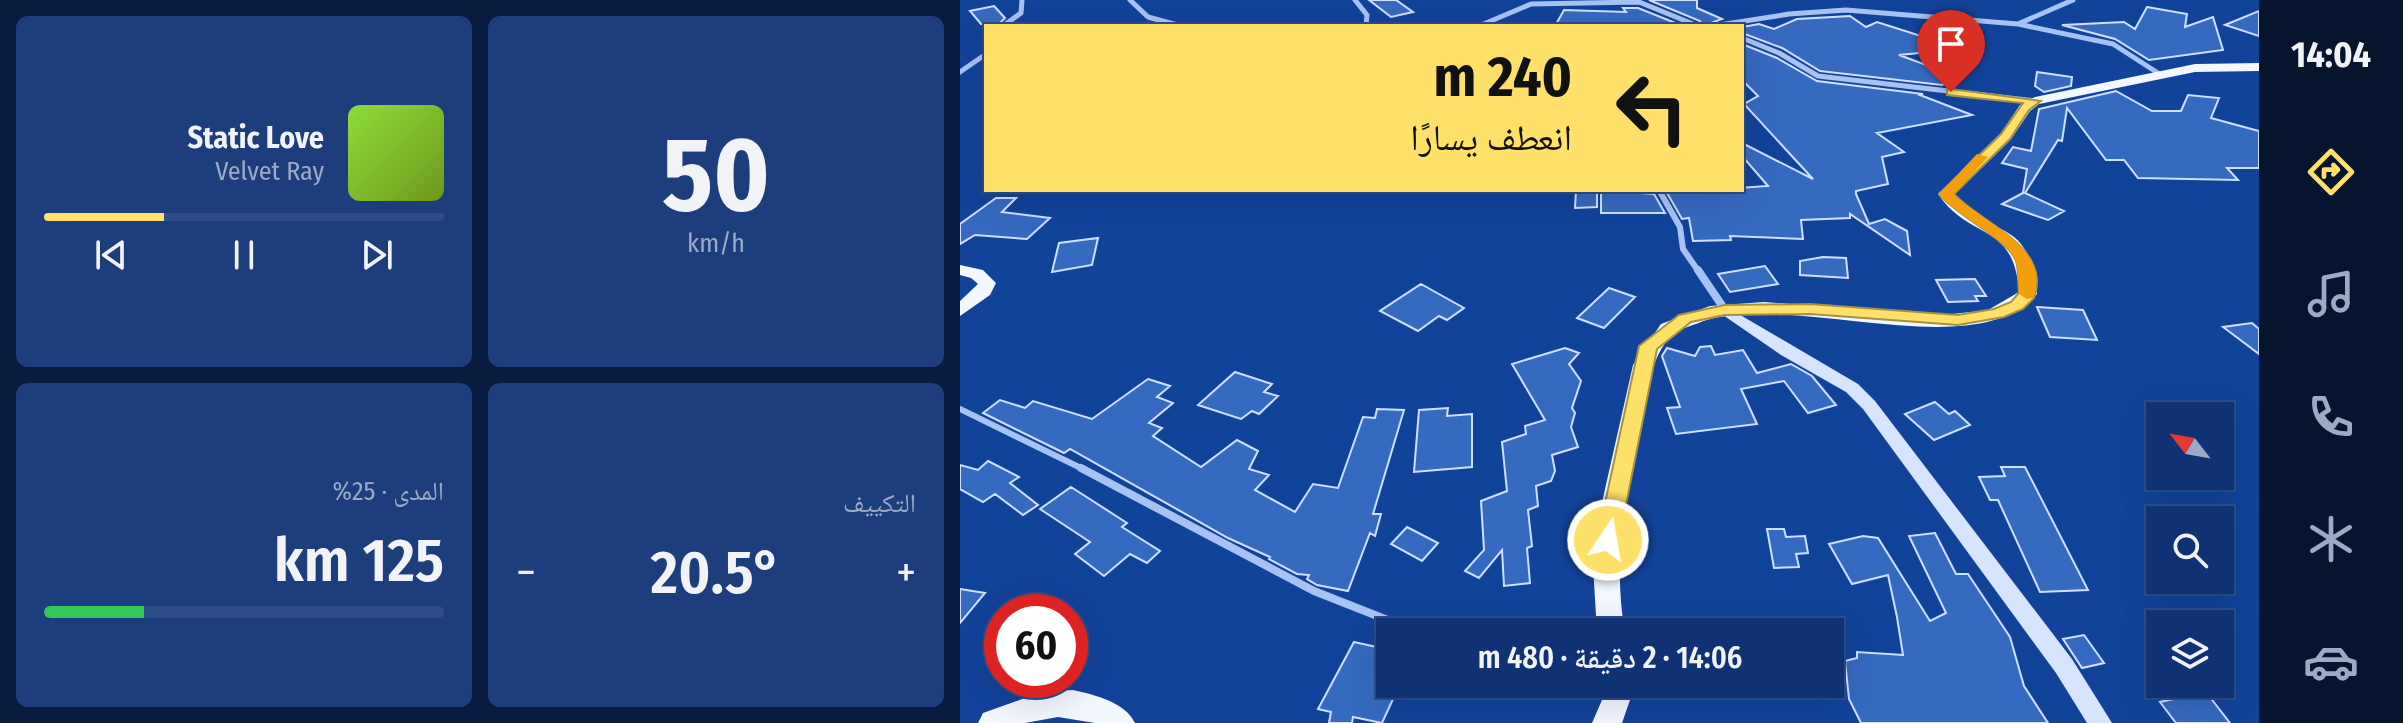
<!DOCTYPE html>
<html lang="ar">
<head>
<meta charset="utf-8">
<style>
	:root { --surface:#0e3274; --page:#1c3e7c; --text:#f1f3f6; --muted:#9baac5; --line:#2e4d86; --accent:#ffe069 }
	body { margin:0; font-family:"Fira Sans Condensed","Noto Naskh Arabic",sans-serif; background:var(--page); color:var(--text); direction:rtl; height:100vh; display:flex; flex-direction:column; font-size:30px; white-space:nowrap }
	* { box-sizing:border-box; margin:0 }
	p { font-size:26px; color:var(--muted) }
	.icon { flex:none; width:44px; height:44px; fill:none; stroke:currentColor; stroke-width:2; stroke-linecap:round; stroke-linejoin:round }
	.map { position:relative; flex:1; overflow:hidden; direction:ltr }
	.side { display:flex; flex-direction:column; gap:16px; padding:16px; background:#081c40; width:960px }
	.side>* { flex:none }
	.hud { position:absolute; left:24px; top:24px; width:760px; height:168px; border-radius:0px; box-shadow:0 8px 32px #0002,0 0 0 2px var(--line); direction:rtl; background:#ffe069; color:#111; overflow:hidden }
	.needle { width:52px; rotate:301deg }
	.buttons { position:absolute; left:1186px; top:402px; display:grid; gap:16px }
	.buttons a { display:grid; place-items:center; width:88px; height:88px; border-radius:0px; background:var(--surface); box-shadow:0 8px 32px #0002,0 0 0 2px var(--line); font-size:40px }
	.speed { position:absolute; left:24px; top:594px; display:flex; gap:16px; font-size:40px; font-weight:700; text-align:center }
	.speed>* { display:grid; place-content:center; width:104px; height:104px; border-radius:50%; background:var(--surface); box-shadow:0 8px 32px #0002,0 0 0 2px var(--line); line-height:1 }
	.speed .limit { border:12px solid #d22; background:#fff; color:#111 }
	.pin { position:absolute; display:grid; place-items:center; width:68px; height:68px; color:#fff; margin:-82px -34px; border-radius:50% 50% 50% 0; rotate:-45deg; box-shadow:0 0 8px #0007 }
	.pin .icon { rotate:45deg }
	.me { position:absolute; width:88px; margin:-44px; rotate:12deg; stroke-linejoin:round; filter:drop-shadow(0 0 6px #0008) }
	.turn { display:flex; align-items:center; gap:28px; height:168px; padding:0 40px; font-size:36px }
	.turn .icon { width:104px; height:104px; stroke-width:2.5 }
	.turn b { display:block; font-size:56px; line-height:68px }
	.big { font-size:60px; font-weight:600; line-height:1.1 }
	.side .tile { flex:1; display:flex; flex-direction:column; justify-content:center; gap:12px; min-width:0; padding:0 28px; border-radius:12px; background:var(--page) }
	.side .dial { align-items:center; gap:0 }
	.dial b { font-size:104px; line-height:1 }
	.song { display:flex; align-items:center; gap:24px }
	.cover { width:96px; height:96px; border-radius:12px; background:linear-gradient(135deg,hsl(90 70% 55%),hsl(80 70% 35%)) }
	.played { height:8px; border-radius:4px; background:linear-gradient(90deg,var(--accent) 30%,var(--line) 30%) }
	.keys { display:flex; justify-content:space-around; direction:ltr }
	.heat { display:flex; justify-content:space-between; align-items:center; font-size:44px; direction:ltr }
	.charge { height:12px; border-radius:6px; background:linear-gradient(90deg,#34c759 25%,var(--line) 0) }
	.side .tiles { flex:1; display:grid; gap:16px; grid-template-columns:repeat(2,1fr) }
	.trip { position:absolute; left:416px; top:618px; width:468px; height:80px; border-radius:0px; background:var(--surface); box-shadow:0 8px 32px #0002,0 0 0 2px var(--line); font-weight:600; line-height:80px; text-align:center; direction:rtl }
	main { display:flex; flex:1; min-height:0 }
	.tabs { display:flex; flex-direction:column; width:144px; justify-content:space-around; align-items:center; background:#06142e; color:var(--muted) }
	.tabs .icon { width:56px; height:56px }
	.tabs .on { color:var(--accent) }
	.tabs b { font-size:36px; color:var(--text) }
	.map>svg:first-child { display:block }
</style>
</head>
<body>
<main>
<nav class="tabs">
<b>14:04</b>
<svg class="icon on" aria-label="directions" viewBox="0 0 24 24"><path d="M12 3l9 9-9 9-9-9zM9 14v-3h6M13 9l2 2-2 2"/></svg>
<svg class="icon" aria-label="music" viewBox="0 0 24 24"><path d="M9 18V5l10-2v13"/><circle cx="6" cy="18" r="3"/><circle cx="16" cy="16" r="3"/></svg>
<svg class="icon" aria-label="phone" viewBox="0 0 24 24"><path d="M5 4h4l2 5-3 2q2 4 5 5l2-3 5 2v4C11 20 4 13 5 4z"/></svg>
<svg class="icon" aria-label="climate" viewBox="0 0 24 24"><path d="M12 3v18M4 7l16 10M4 17L20 7"/></svg>
<svg class="icon" aria-label="car" viewBox="0 0 24 24"><path d="M5 17H2v-5l4-1 3-4h7l3 4 3 1v5h-3M9 17h6M6 11h13"/><circle cx="7" cy="17" r="2"/><circle cx="17" cy="17" r="2"/></svg>
</nav>
<div class="map">
<svg width="1299" height="723" viewBox="0 0 1299 723">
	<rect width="100%" height="100%" fill="#12439b"/>
	<path fill="#366ac1" stroke="#cfe0fe" stroke-width="2" d="M409 0H436L453 12 431 17Z
		M689 0H737V8L762 19 743 26 740 21Z
		M34 6 45 18 38 25 21 24 10 11Z
		M1187 7 1227 14 1225 27 1253 17 1263 50 1189 60 1155 39 1102 25 1164 22 1175 29Z
		M663 8H678L723 26H595L604 10 666 12Z
		M1299 11V36L1265 25Z
		M890 16 906 27 917 22 1002 49 939 55 999 77 982 85 860 71 822 48 782 33V27L799 24 814 29 837 19Z
		M782 44 817 58 857 81 963 94 960 95 1012 115 917 133 944 152 922 157 928 184 896 191V194L909 224 925 219 947 231 950 255 890 214V218L841 220 843 239 770 236 771 240 733 241 729 218 722 219 707 193 808 186 782 156V143L853 179 784 104 798 96 782 80Z
		M1077 72 1112 77 1111 86 1084 92 1075 86Z
		M1156 91 1192 111H1221L1228 95 1259 98 1251 118 1299 131V168H1267L1278 180 1178 178 1164 160H1146L1107 108 1102 141 1098 140 1065 193 1104 211 1088 220 1042 204 1063 193 1067 169 1042 163 1053 147 1071 151 1079 109Z
		M616 190H637V207L615 208Z
		M667 192 694 194 705 213H641V193Z
		M36 198H56L42 212 90 218 67 239 15 235 0 244V224Z
		M138 238 132 265 92 272 99 243Z
		M863 257 886 258 888 278 840 275V261Z
		M805 266 818 284 770 292 758 274Z
		M1015 279 1026 296H1015L1018 301 988 302 976 280Z
		M461 284 504 308 487 320 479 316 458 331 420 311Z
		M649 288 675 297 644 328 617 318Z
		M1077 307 1123 310 1137 340 1090 337Z
		M1292 323 1299 329V354L1263 327Z
		M751 346 755 355 783 350 797 373 831 364 852 376 876 405 848 413 824 381 781 389 797 424 716 434 707 408 720 407 702 356 707 348 735 356 740 347Z
		M605 348 619 353 609 364 621 381 612 408 615 413 611 427 618 447 592 455 595 471 591 481 576 486 578 506 568 510 572 546 567 548 570 583 544 586 542 550 519 578 505 571 524 550 521 501 547 491 542 442 566 434 565 426 585 420 552 364Z
		M275 372 312 384 304 392 318 396 299 414 292 411 281 419 238 405Z
		M188 379 210 386 197 397 213 403 189 423 202 428 193 436 241 467 277 440 298 451 289 469 309 475 295 490 335 512 353 484 378 488 403 417 415 418 417 409 444 410 413 514H421L415 536 410 533 388 591 357 585 347 579 349 575 337 574 309 559 310 557 268 538 110 449 104 453 23 413 40 400 65 408 73 401 132 419Z
		M975 402 989 414 995 411 1010 425 974 440 945 414Z
		M488 408 487 416 512 414V467L454 472 459 410Z
		M28 461 59 477 50 483 78 505 63 515 35 494 23 502 0 489V465L18 470Z
		M1041 467H1065L1128 590 1080 592 1038 500H1030L1019 477 1045 476Z
		M111 487 167 523 162 527 200 551 187 563 170 554 144 576 115 554 130 542 80 509Z
		M447 527 478 543 462 561 431 544Z
		M807 529H824L826 537 845 536 848 553 836 554 839 567 814 568Z
		M975 533 996 574H1008L1050 637 1064 686 1088 723H901L889 699 885 661 897 658V652L943 655 937 617 928 575 892 584 869 544 903 536 918 538 970 621 986 613 949 536Z
		M0 589 25 593 0 623Z
		M1124 635 1144 663 1122 668 1103 639Z
		M394 642 421 648 418 654 430 657V684H440L422 723 393 717 392 723H369L371 712 358 709Z
		M1246 692 1270 723H1216L1200 702Z"/>
	<g fill="none" stroke-linecap="round" stroke-linejoin="round">
		<path stroke="#a7c3f4" stroke-width="6" d="M0 409 125 470"/>
		<path stroke="#a7c3f4" stroke-width="8" d="M121 468 354 591 458 632
			M630 684 651 686"/>
		<path stroke="#a7c3f4" stroke-width="5" d="M170 0 188 17 221 26
			M395 0 407 15 406 26
			M1113 0 1058 24 1153 44 1201 75
			M43 26 61 13 62 0
			M519 26 571 4 679 2 738 26
			M753 26 829 14 886 10 1058 24
			M782 38 819 53 858 76 1075 101
			M0 72 26 54"/>
		<path stroke="#a7c3f4" stroke-width="6" d="M699 190 720 227 723 249 739 272"/>
		<path stroke="#a7c3f4" stroke-width="8" d="M738 270 765 310"/>
		<path fill="#d6e4fd" fill-rule="evenodd" d="M765 306 898 384 915 401 1112 659 1152 723H1127L1096 673 903 409 886 392 821 355 760 313 758 310 760 307Z"/>
		<path fill="#f3f7ff" fill-rule="evenodd" d="M1299 63V71L1235 72 1079 104 1070 111 1051 139 994 195C1029 242 1069 212 1077 294 1014 369 824 287 736 324 730 326 720 329 714 333 686 359 686 406 679 441 664 505 653 566 665 632H637L633 566 643 498 673 365 701 324 750 306 804 302 984 315 1028 310 1059 292C1054 221 1011 242 978 194L1041 133 1060 105 1075 97 1235 64Z
			M0 265 23 270 36 283 30 295 0 316V301L18 284 11 278 0 275Z
			M643 684H671L670 700 662 723H632L642 700Z
			M113 690C135 695 165 702 175 723H135L98 717 65 723H18L23 713 82 692Z"/>
	</g>
	<path fill="#ffe069" stroke="#a69244" stroke-width="2" d="M991 89 1081 101 1069 110 1050 139 994 194C1020 223 1093 247 1074 298L1063 309 1044 317 998 325 850 314 765 315 731 322 697 349 659 540 656 546H640L637 540 679 346 719 315 765 305 850 304 998 315 1034 309 1051 302 1059 293C1058 283 1059 270 1056 261 1048 239 996 216 979 194L1041 134 1063 103 987 95V90Z"/>
	<path fill="#f59e0b" d="M1017 154 1028 157 994 194C1021 223 1093 246 1073 298L1067 299 1059 294C1058 284 1059 272 1056 262 1050 240 996 216 979 194Z"/>
</svg>
<div class="buttons">
<a><svg class="needle" viewBox="-14 -14 28 28"><path d="M0-13l5 13h-10z" fill="#e53935"/><path d="M0 13l5-13h-10z" fill="#9baac5"/></svg></a>
<a><svg class="icon" aria-label="search" viewBox="0 0 24 24"><circle cx="10" cy="10" r="6"/><path d="M15 15l6 6"/></svg></a>
<a><svg class="icon" aria-label="layers" viewBox="0 0 24 24"><path d="M12 4l9 5-9 5-9-5zM3 14l9 5 9-5"/></svg></a>
</div>
<div class="speed"><div class="limit">60</div></div>
<div class="pin" style="left:991px;top:92px;background:#d93025"><svg class="icon" aria-label="arrive" viewBox="0 0 24 24"><path d="M6 21V4h12l-3 4 3 4H6"/></svg></div>
<svg class="me" style="left:648px;top:540px" viewBox="-20 -20 40 40"><circle r="17" fill="#ffe069" stroke="#fff" stroke-width="3"/><path d="M0-11L8 9 0 5-8 9z" fill="#fff"/></svg>
<div class="trip">14:06 · 2 دقيقة · 480 m</div>
<div class="hud">
<div class="turn"><svg class="icon" aria-label="left" viewBox="0 0 24 24"><path d="M17 20v-9H6M10 6l-5 5 5 5"/></svg><div><b>240 m</b>انعطف يسارًا</div></div>
</div>
</div>
<section class="side">
<div class="tiles">
<div class="tile dial"><b>50</b><p>km/h</p></div>
<div class="tile">
<div class="song"><i class="cover"></i><div><b>Static Love</b><p>Velvet Ray</p></div></div>
<div class="played"></div>
<div class="keys"><svg class="icon" aria-label="previous" viewBox="0 0 24 24"><path d="M18 5L8 12l10 7zM5 5v14"/></svg><svg class="icon" aria-label="pause" viewBox="0 0 24 24"><path d="M8 5v14M16 5v14"/></svg><svg class="icon" aria-label="next" viewBox="0 0 24 24"><path d="M6 5l10 7-10 7zM19 5v14"/></svg></div>
</div>
<div class="tile"><p>التكييف</p>
<div class="heat"><a>−</a><b class="big">20.5°</b><a>+</a></div>
</div>
<div class="tile"><p>المدى · 25%</p><b class="big">125 km</b><div class="charge"></div></div>
</div>
</section>
</main>
</body>
</html>
